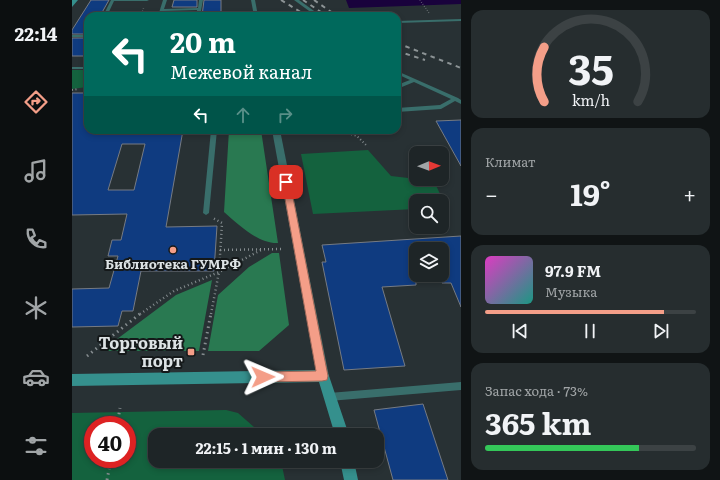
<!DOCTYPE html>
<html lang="ru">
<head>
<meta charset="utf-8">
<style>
	:root { --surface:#1e2527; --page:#262d2f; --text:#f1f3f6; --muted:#a1a5a7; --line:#3c4244; --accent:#f49e88 }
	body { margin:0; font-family:Literata,serif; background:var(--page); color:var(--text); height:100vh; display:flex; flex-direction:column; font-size:15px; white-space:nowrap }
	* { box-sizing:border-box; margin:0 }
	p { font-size:13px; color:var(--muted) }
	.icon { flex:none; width:22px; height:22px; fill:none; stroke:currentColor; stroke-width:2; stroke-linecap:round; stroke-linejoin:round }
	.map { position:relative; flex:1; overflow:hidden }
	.drawer { display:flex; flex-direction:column; gap:10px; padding:10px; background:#101415; width:259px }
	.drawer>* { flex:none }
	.banner { position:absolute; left:12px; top:12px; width:317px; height:122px; border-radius:12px; box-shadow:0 2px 6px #0003,0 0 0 1px var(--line); background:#00695c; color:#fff; overflow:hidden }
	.needle { width:26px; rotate:89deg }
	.tools { position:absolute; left:337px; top:146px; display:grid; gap:8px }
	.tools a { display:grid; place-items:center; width:40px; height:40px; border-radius:8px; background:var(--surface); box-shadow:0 2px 6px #0003,0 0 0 1px var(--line); font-size:20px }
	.speed { position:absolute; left:12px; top:416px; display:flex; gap:8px; font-size:20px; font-weight:700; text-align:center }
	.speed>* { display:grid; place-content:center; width:52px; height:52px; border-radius:50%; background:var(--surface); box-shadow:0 2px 6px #0003,0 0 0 1px var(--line); line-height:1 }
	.speed .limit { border:6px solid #d22; background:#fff; color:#111 }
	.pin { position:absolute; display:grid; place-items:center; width:34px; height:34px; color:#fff; margin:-17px; border-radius:8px; box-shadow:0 2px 6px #0006 }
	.me { position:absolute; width:44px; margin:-22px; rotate:89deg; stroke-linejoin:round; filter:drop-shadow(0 0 3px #0008) }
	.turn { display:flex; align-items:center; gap:14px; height:84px; padding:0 20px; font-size:18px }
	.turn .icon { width:52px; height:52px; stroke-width:2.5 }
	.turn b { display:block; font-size:28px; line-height:34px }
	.lanes { display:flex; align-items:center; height:38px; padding:0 20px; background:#0003; justify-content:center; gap:20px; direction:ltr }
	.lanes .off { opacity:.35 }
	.big { font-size:30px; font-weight:700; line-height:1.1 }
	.drawer .tile { flex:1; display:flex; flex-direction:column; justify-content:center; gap:6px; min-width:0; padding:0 14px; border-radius:12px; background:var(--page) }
	.drawer .dial { align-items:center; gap:0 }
	.dial svg { height:104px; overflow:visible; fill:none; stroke:var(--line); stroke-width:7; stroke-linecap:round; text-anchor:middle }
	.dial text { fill:var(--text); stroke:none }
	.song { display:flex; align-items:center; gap:12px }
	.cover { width:48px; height:48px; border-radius:6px; background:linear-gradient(135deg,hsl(310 70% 55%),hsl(170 70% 35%)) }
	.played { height:4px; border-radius:2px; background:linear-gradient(90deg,var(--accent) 85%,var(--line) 85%) }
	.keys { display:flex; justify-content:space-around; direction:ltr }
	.heat { display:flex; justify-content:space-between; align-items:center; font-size:22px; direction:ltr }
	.charge { height:6px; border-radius:3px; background:linear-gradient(90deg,#34c759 73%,var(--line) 0) }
	.trip { position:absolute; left:76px; top:428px; width:236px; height:40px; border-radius:12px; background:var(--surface); box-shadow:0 2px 6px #0003,0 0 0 1px var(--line); font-weight:700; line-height:40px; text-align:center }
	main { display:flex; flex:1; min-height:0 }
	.tab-bar { display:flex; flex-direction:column; width:72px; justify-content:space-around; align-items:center; background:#0c0f10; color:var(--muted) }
	.tab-bar .icon { width:28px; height:28px }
	.tab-bar .selected { color:var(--accent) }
	.tab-bar b { font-size:18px; color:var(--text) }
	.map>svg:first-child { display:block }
</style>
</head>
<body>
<main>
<nav class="tab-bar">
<b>22:14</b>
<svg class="icon selected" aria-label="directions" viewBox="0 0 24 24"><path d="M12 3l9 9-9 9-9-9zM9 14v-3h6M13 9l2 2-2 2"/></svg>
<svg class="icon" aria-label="music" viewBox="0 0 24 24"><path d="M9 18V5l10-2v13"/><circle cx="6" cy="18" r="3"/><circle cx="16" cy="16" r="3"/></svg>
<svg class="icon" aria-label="phone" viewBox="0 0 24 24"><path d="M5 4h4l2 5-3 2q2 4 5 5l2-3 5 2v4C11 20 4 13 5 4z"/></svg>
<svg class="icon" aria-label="climate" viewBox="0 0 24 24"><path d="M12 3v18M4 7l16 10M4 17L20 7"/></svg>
<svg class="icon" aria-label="car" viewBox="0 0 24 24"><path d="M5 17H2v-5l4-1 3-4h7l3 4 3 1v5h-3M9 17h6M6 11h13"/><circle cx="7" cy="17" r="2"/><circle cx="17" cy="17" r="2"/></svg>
<svg class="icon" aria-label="filters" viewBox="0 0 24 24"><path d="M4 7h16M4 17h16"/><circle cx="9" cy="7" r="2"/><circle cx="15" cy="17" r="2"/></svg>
</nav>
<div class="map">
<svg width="389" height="480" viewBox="0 0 389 480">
	<rect width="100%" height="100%" fill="#283134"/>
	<path fill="#14623e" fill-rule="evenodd" d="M0 70H16L15 87 0 89Z
		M296 150 319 176 362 181 374 207H370V201H344V209L241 214 229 154Z
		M154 410 166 413 191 435H83V461H209L213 480H0V413ZM21 425H55V459H21Z"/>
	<path fill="#297951" d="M157 130H189L206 243C186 244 166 224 152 212Z
		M200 253H207L217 325 187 351H136L146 295 177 267Z
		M140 280 127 351H29L104 295Z"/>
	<path fill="#19023c" d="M274 0H389V4L277 8Z"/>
	<path fill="#0f3b80" stroke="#767b83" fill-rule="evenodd" d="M19 0H37L28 16H16V34H0V30Z
		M102 0H125V7H100Z
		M132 0H149V16H130Z
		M99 12H123V16H98Z
		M0 38H16V56H0Z
		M0 93H16V130H111L94 227 145 226 142 271H69L61 311H50L46 326 0 327V289L37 288 46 256H36L40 240H49L55 214 0 215ZM50 144H73L62 190H36Z
		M389 120V166L364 121Z
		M389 236V307L379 283H370V249H344V285L310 287 333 366 272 370 250 262H254L250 245Z
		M351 404 376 480H321L302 410Z"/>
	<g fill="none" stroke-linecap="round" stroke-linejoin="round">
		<path stroke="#868d90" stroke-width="1.5" stroke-dasharray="0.5 2" stroke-linecap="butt" d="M348 0 357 13
			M69 16 72 7"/>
		<path stroke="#868d90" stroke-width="2" stroke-dasharray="1 2.5" stroke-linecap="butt" d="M0 90 6 89
			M266 130 285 136 294 145"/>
		<path stroke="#868d90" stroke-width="2.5" stroke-dasharray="1 3" stroke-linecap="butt" d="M148 250 210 249
			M68 314 102 291 147 272 191 249
			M139 314 147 272 150 223 141 218"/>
		<path stroke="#868d90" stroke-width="3" stroke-dasharray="1.5 4" stroke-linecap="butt" d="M131 355 139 313
			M15 356 69 313
			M45 425 48 408
			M35 480 39 459"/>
		<path fill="#396e6b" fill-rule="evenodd" d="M39 0H77L75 1H42L35 16H31Z
			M91 0H95L92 9 126 8 127 0H131L128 16H124L125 10 92 11 90 16H86Z
			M179 0H183L186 16H182Z
			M222 0H227L249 16H244Z
			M389 19V21L325 23V21Z
			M0 35H16V37H0Z
			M0 67H16V69H0Z
			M325 71 386 98 389 100V104L383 101 369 109 325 112V108L368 105 379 99 342 82 325 89V85L338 80 325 74Z
			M139 130H145L137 213 134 215 131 213Z
			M389 382V390L257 401 254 400 252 397 254 394 257 393Z"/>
		<path fill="#396e6b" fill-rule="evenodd" d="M200 130H208L257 376 255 380 251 382 247 380 245 376Z"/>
		<path fill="#35908d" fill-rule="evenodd" d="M0 0H6L0 7Z
			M251 370 255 372 257 376 277 435H263L247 382 0 386V374Z
			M268 461H282L286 480H272Z"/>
		<path stroke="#8c9395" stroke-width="2" stroke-dasharray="4.5 4.5" stroke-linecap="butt" d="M209 0 235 16
			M231 0 255 16
			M242 0 265 16
			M325 43 389 68
			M325 51 353 60"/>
	</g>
	<path fill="#f49e88" stroke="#9f6758" d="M214 179 218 182 256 376 255 380 250 381 191 382 187 381 185 377 187 373 191 372 244 371 210 182Z"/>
	<g fill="#f49e88" stroke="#141819" stroke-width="1.5">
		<circle cx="101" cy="250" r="4"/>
		<rect x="115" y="348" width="8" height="8" rx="2"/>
	</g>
	<g text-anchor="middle" stroke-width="4" stroke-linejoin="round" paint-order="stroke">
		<g font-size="13" font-weight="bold" fill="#dde3e5" stroke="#141819">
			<text x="101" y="269">Библиотека ГУМРФ</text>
		</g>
		<g font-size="16" font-weight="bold" fill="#dde3e5" stroke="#141819" text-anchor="end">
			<text x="111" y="349">Торговый<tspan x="111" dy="18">порт</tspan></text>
		</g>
	</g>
</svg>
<div class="tools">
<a><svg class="needle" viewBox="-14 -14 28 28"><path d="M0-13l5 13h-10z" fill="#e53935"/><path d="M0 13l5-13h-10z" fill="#a1a5a7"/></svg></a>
<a><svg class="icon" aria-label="search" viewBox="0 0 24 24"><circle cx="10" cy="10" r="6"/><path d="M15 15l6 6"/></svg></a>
<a><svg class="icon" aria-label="layers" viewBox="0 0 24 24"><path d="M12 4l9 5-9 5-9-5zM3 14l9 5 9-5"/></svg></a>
</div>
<div class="speed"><div class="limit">40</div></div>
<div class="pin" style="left:214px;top:182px;background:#d93025"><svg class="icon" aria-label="arrive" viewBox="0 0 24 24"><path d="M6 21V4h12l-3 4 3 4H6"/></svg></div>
<svg class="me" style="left:191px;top:377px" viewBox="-20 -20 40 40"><path d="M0-17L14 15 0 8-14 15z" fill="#f49e88" stroke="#fff" stroke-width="4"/></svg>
<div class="trip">22:15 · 1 мин · 130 m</div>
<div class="banner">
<div class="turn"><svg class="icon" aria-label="left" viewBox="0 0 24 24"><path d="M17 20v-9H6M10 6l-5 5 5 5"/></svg><div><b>20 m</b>Межевой канал</div></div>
<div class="lanes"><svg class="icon" aria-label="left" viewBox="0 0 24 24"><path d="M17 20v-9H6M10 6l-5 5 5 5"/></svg><svg class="icon off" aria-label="ahead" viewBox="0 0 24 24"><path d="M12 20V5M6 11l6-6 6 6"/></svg><svg class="icon off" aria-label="right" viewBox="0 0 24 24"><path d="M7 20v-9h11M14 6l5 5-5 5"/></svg></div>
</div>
</div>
<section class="drawer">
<div class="tile dial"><svg viewBox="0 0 100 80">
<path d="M14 69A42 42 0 1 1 86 69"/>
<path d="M14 69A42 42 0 0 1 14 27" stroke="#f49e88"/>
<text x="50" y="56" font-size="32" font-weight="700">35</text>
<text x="50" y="72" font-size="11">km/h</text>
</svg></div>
<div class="tile"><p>Климат</p>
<div class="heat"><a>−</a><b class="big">19°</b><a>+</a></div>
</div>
<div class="tile">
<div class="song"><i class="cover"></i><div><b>97.9 FM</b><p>Музыка</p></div></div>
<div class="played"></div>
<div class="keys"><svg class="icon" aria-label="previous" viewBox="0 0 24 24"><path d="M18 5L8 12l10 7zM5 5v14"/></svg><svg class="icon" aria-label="pause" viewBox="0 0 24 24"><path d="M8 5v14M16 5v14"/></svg><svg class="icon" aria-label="next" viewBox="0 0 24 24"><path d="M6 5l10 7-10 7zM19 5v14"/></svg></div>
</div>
<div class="tile"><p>Запас хода · 73%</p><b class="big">365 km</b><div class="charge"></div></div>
</section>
</main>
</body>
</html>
